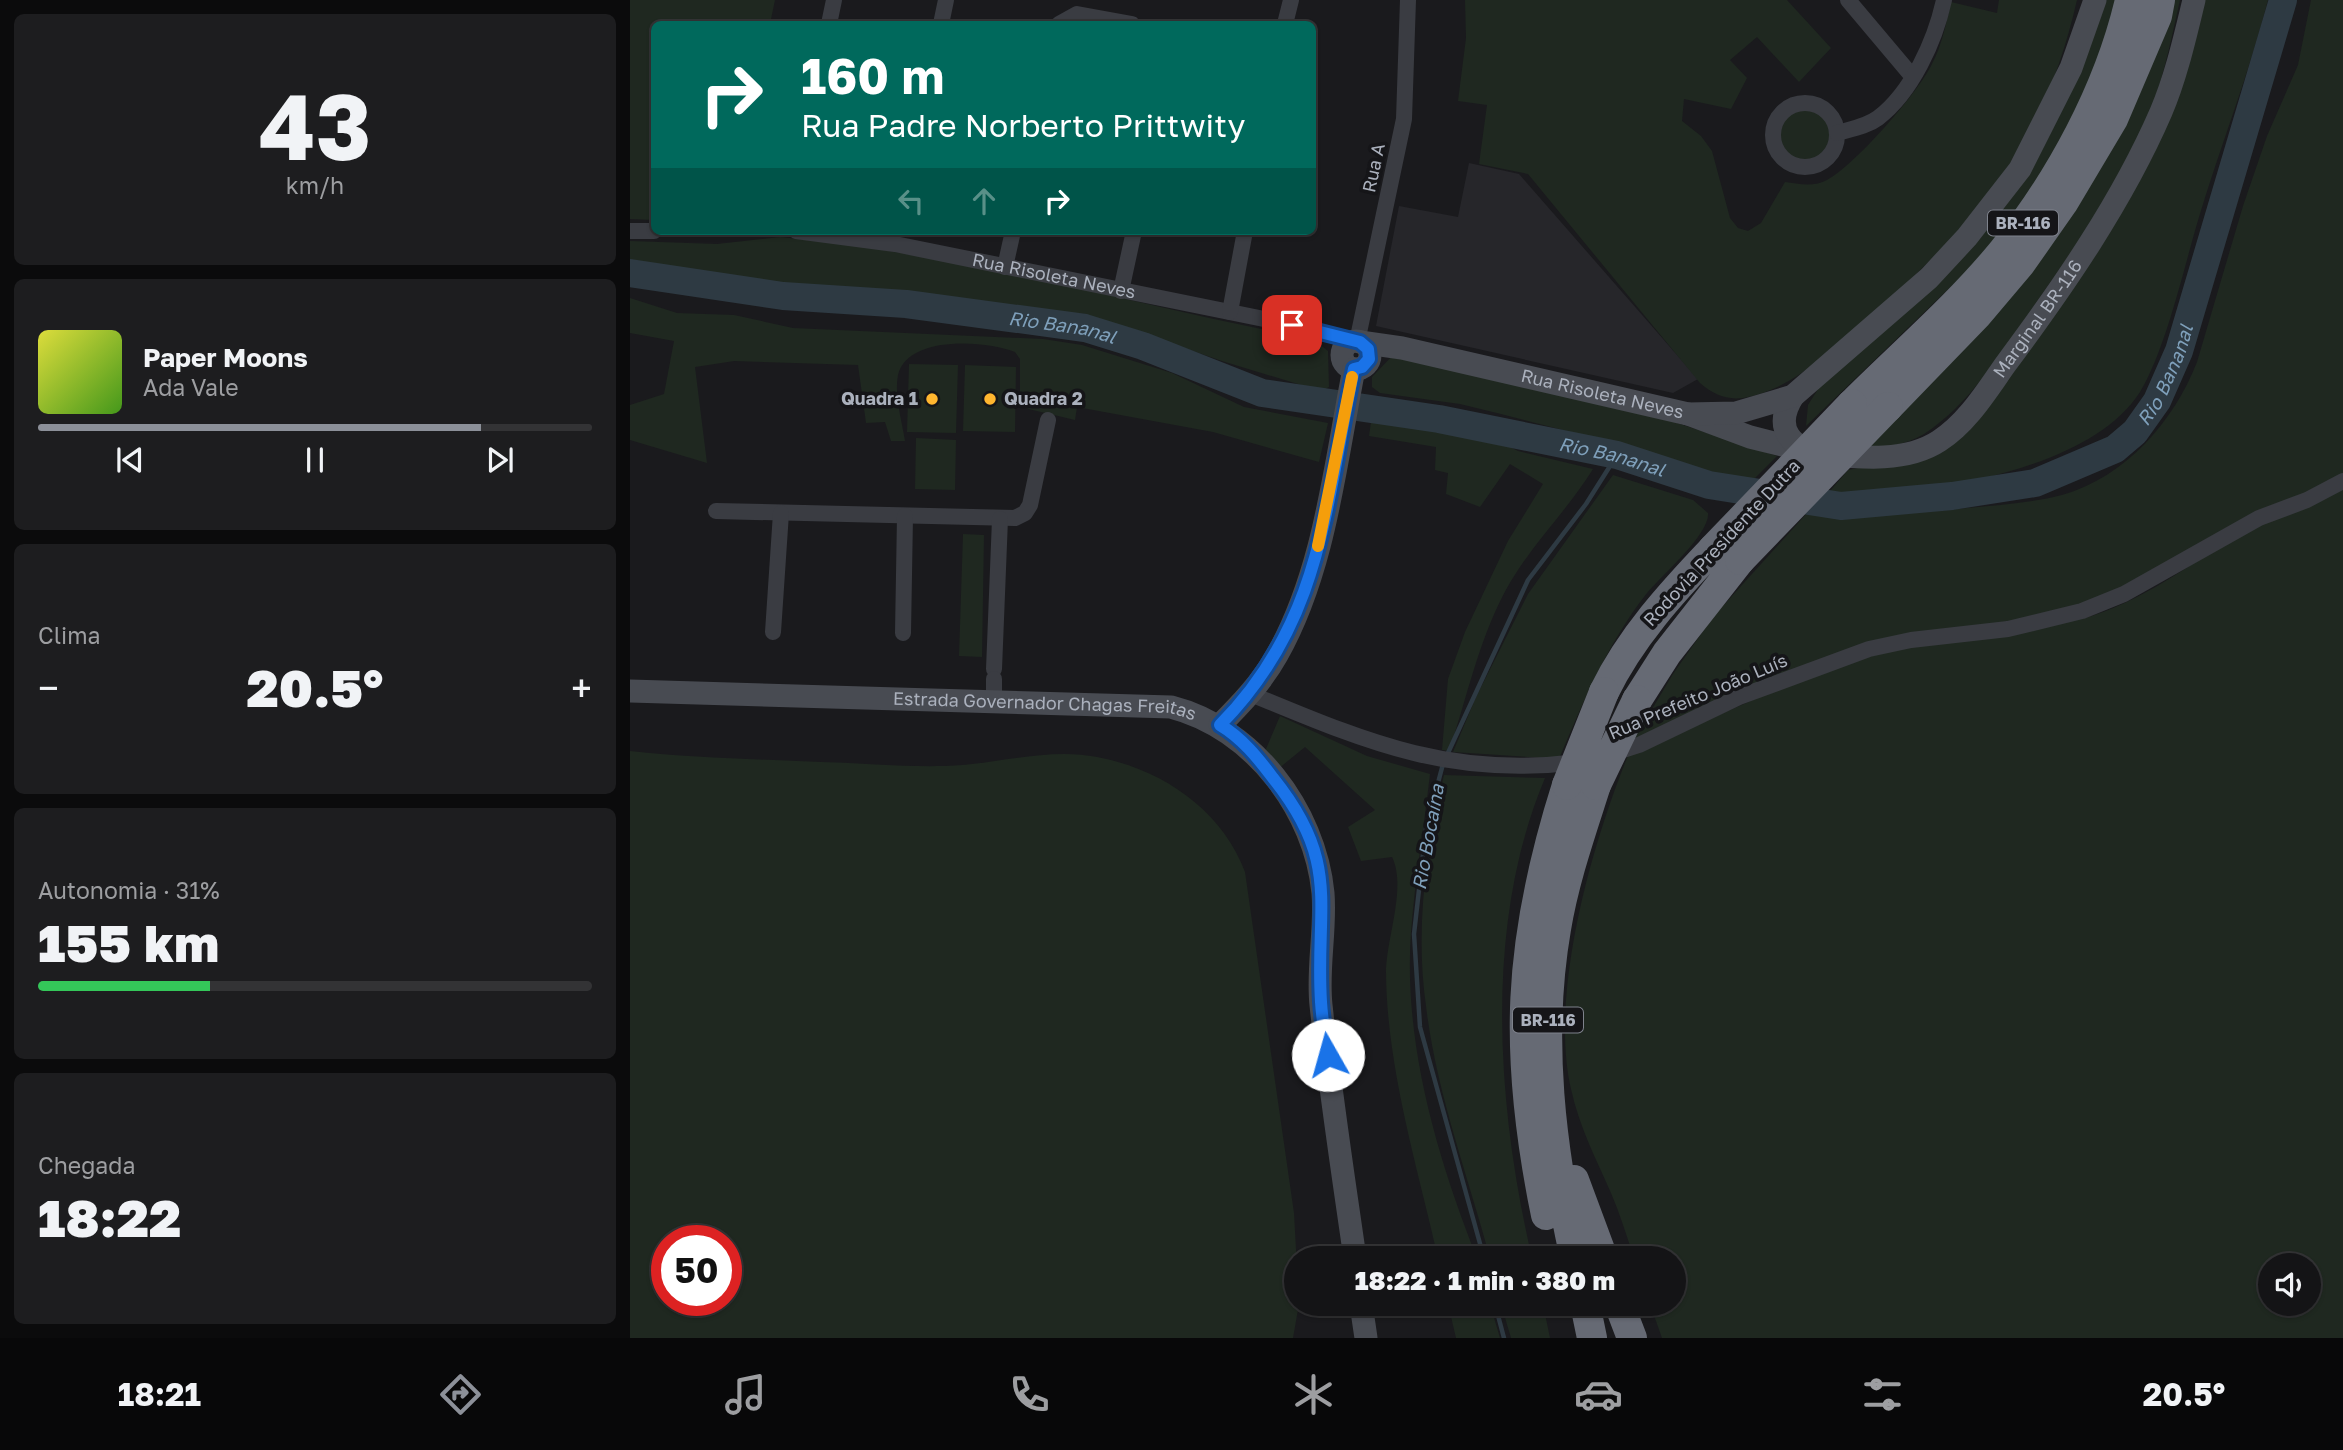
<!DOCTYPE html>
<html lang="pt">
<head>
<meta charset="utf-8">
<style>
	:root { --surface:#141416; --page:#1d1d1f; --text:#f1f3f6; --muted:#9d9ea1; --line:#333335; --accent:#8c9099 }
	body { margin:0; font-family:"Golos Text",sans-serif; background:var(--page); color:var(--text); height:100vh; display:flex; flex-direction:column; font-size:26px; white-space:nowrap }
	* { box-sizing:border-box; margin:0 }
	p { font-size:23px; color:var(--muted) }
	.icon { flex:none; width:38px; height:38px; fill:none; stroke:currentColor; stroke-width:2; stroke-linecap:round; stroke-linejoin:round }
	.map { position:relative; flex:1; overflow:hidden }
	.sheet { display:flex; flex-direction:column; gap:14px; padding:14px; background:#0b0b0c; width:630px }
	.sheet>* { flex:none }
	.top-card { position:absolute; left:21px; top:21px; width:665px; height:214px; border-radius:10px; box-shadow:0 2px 5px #0004,0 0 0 2px var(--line); background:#00695c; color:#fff; overflow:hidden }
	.fabs { position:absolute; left:1628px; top:1253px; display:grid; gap:14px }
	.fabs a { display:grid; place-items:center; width:63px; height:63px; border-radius:50%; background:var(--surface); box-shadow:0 2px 5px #0004,0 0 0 2px var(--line); font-size:35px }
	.speed { position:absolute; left:21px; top:1225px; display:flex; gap:14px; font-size:35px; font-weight:700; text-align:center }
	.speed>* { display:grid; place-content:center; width:91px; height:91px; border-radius:50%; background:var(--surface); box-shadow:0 2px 5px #0004,0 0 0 2px var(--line); line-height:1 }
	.speed .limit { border:10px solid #d22; background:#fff; color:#111 }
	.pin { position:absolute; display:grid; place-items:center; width:60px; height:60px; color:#fff; margin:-30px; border-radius:14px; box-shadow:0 4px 10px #0006 }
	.me { position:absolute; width:77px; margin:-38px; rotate:353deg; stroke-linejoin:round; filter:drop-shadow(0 0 5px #0008) }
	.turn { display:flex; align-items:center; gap:24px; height:147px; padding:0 35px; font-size:32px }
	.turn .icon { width:91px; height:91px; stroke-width:2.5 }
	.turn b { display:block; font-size:49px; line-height:60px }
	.lanes { display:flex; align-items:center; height:66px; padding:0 35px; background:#0003; justify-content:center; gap:35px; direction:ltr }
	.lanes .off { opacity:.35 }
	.big { font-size:52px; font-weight:800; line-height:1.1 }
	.sheet .widget { flex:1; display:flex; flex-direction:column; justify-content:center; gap:10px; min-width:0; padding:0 24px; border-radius:10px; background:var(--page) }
	.sheet .dial { align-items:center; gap:0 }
	.dial b { font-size:91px; line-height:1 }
	.song { display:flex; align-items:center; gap:21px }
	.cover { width:84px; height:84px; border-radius:10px; background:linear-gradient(135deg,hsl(60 70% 55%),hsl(100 70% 35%)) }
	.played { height:7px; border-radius:4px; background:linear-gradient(90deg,var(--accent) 80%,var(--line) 80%) }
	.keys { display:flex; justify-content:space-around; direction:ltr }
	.heat { display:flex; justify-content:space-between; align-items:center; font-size:38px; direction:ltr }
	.charge { height:10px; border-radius:5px; background:linear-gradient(90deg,#34c759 31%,var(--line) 0) }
	.trip { position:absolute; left:654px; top:1246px; width:402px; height:70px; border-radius:35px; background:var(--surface); box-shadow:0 2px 5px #0004,0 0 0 2px var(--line); font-weight:800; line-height:70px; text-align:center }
	.tab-bar { display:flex; height:112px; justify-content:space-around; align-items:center; background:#080809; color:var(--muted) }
	.tab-bar .icon { width:49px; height:49px }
	.tab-bar .active { color:var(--accent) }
	.tab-bar b { font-size:32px; color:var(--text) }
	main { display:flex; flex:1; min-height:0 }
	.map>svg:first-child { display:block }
</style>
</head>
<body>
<main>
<section class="sheet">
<div class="widget dial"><b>43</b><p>km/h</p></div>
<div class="widget">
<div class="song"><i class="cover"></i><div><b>Paper Moons</b><p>Ada Vale</p></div></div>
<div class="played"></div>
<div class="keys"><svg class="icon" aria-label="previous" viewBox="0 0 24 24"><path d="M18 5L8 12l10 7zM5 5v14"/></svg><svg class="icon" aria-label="pause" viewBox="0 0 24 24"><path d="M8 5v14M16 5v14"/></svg><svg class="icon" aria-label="next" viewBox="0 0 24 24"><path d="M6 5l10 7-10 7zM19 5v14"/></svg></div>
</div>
<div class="widget"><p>Clima</p>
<div class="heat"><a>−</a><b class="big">20.5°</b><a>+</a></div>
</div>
<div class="widget"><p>Autonomia · 31%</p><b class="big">155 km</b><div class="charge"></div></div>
<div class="widget"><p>Chegada</p><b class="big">18:22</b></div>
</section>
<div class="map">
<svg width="1713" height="1338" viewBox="0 0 1713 1338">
	<rect width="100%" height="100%" fill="#1a1a1d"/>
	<path fill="#26262a" d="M839 163 889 174 1068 379 1043 393 746 326 769 206 828 217Z"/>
	<path fill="#1f2820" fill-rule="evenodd" d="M0 0H145L140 24H24V220L0 219Z
		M835 0H1157L1201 48 1169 82 1127 37 1100 60 1117 78 1101 109 1054 99 1052 121 1071 136 1082 151 1100 218 1108 228 1118 231 1131 223 1155 182C1168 184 1185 187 1197 180 1226 164 1287 94 1302 64 1312 45 1316 24 1321 2L1367 13 1369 0H1447C1435 52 1416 108 1387 153 1344 222 1286 277 1225 329 1193 357 1158 391 1113 398 1095 400 1083 394 1070 383L898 174 849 164 857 105 828 101 836 38Z
		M1474 0H1490L1481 28 1430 147 1370 233 1335 273 1176 426 1178 405 1190 386 1343 242Z
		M1540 0H1550C1540 45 1531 91 1511 133 1481 196 1441 253 1401 310 1370 354 1340 404 1294 434 1275 445 1258 447 1238 449Z
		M1570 0H1638C1619 74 1591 144 1569 217 1554 267 1536 349 1510 392 1457 475 1284 495 1194 498L1218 470 1292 455 1467 239Z
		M1681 0H1713V476L1471 599 1394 621 1279 637 1003 741 1043 674 1083 617 1178 512C1232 516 1284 514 1337 508 1369 505 1401 503 1432 495 1496 477 1544 421 1567 362L1613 206 1637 136 1668 65Z
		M1149 135a27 27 0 1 1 54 0a27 27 0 1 1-54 0Z
		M150 237C328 253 501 304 675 338L688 343 698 351 699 387 691 391 592 361 455 314 163 294 78 277 0 267V241L87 244Z
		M0 298 47 313 104 315 163 328 413 339 452 345 542 373 614 407 698 423 689 462 583 432 447 407 445 420 390 407V359L385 352C356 340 277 335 268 375 264 395 272 421 275 441H261L255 422 236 423 228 365 104 361 65 367 77 463 0 440V405L34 394 44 341 0 333Z
		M764 354 1026 416 1147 456 1118 485 1045 465 987 444 871 414 830 404 750 393 742 387V377Z
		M279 364 328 365 326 433 277 432Z
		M335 365 386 367 385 432 333 431Z
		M753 418 845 429 888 451 963 469C939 508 905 541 881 581 850 633 838 695 819 751L812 750 818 679 835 632 878 541 913 484 880 464 850 507 816 494 818 473 805 470 806 447 739 436 741 422Z
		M286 438 326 440 325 490 285 489Z
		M983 475 1063 500 1078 513C1080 534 1032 575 1017 593 977 644 954 700 929 759L823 752 846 697 898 594Z
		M1713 488V1338H1032L1020 1304H1045V1258H1004C997 1237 990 1214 981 1193 966 1159 949 1126 941 1089 919 993 962 843 999 753 1078 722 1154 682 1236 657 1305 636 1380 630 1452 619 1517 600 1557 565 1614 532 1645 514 1680 502 1713 488ZM1640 1265H1678V1304H1640Z
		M333 534 354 535 352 657 329 656Z
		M650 716 737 756 800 774C794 827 785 879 781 932 773 1042 807 1157 847 1258H808C787 1165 757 1069 756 973 756 939 777 887 762 857L731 861 718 827 745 810 675 747 648 769 633 756Z
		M0 751C64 758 127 759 191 762 232 763 273 767 314 766 364 765 417 747 467 757 532 769 592 810 615 872L664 1213 669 1304 663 1338H0ZM37 1241H96V1300H37Z
		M814 775 915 778C853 925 867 1107 902 1258H860C838 1176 806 1091 796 1006 785 929 796 850 814 775Z
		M818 1304H860L870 1338H826Z
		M871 1304H913L920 1338H881Z"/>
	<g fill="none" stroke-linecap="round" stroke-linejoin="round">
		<path stroke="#2e3a43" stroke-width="4.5" d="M817 755 898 580 956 504 987 455
			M813 764 796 828 784 934 790 1027 854 1258
			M865 1304 874 1338"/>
		<path stroke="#2e3a43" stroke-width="28" id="s1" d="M0 273 153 296 276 304 455 328 513 346 632 393 809 419 987 455 1079 485 1211 506 1322 496 1405 483 1485 449 1505 432 1527 401 1549 351 1653 0"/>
		<g stroke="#3a3c42" stroke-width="16">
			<path d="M1218 0 1282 76"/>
			<path d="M199 24 204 0"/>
			<path d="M311 24 316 0"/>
			<path d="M429 24 447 14 502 24"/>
			<path d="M655 24 661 0"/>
			<circle cx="1175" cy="135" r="32"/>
			<path d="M1207 133C1221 129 1236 127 1248 118 1282 92 1305 41 1314 0"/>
			<path d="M0 231H24"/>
			<path id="s2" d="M166 231 265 244 683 329 722 342"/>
			<path d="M375 267 383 231"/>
			<path d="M491 291 504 231"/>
			<path d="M600 312 615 231"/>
			<path d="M727 342 774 119 778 0"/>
			<path d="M86 511 385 518 395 513 400 505 418 420"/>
			<path d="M143 632 151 513"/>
			<path d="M273 633 275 516"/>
			<path d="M364 669 370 519"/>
			<path d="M364 679V700"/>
			<path d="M621 694C737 742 819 778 949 762"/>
			<path d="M981 754 1009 745 1109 697 1239 649 1281 640 1378 629 1452 611 1494 594 1629 518 1677 500 1713 481"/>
		</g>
		<g stroke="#484b52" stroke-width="23">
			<circle cx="726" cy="355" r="14"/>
			<path id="s3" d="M730 342 772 348 1058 414 1120 437 1172 450"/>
			<path id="s4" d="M1163 396C1142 429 1162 450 1195 454 1232 458 1277 462 1309 441 1337 423 1356 392 1375 365 1433 287 1492 202 1531 112 1546 77 1555 37 1564 0"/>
			<path d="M1058 414 1106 413 1163 396 1299 278 1337 237 1390 169 1441 68 1465 0"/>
			<path id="s5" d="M0 691 541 707C623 728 685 810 693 893 696 930 687 968 691 1005 700 1090 713 1174 725 1258"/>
			<path d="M590 725C611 704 632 682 647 655 695 570 705 464 724 369"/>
			<path d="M731 1304 736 1338"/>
		</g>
		<path stroke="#666a74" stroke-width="30" d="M1222 404C1272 354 1328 306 1373 251 1430 180 1479 90 1500 0
			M1258 407 1347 315 1391 263 1433 203 1483 119 1527 16 1530 0
			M974 692C1000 638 1042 592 1083 549
			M1007 700 1037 653 1110 560
			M944 1180 973 1258
			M916 1215C883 1054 887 942 937 785
			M945 1258C921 1150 907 1039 926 929 934 880 951 832 966 785
			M955 1304 962 1338
			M989 1304 1002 1338"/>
		<path stroke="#666a74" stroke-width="30" d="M1083 549 1222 404
			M1110 560 1258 407
			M937 785 974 692
			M966 785 1007 700"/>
	</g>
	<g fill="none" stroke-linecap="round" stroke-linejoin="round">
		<defs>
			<path id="route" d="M662 325 730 342 738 349 739 359 732 367 724 369C695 504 693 621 590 725 612 738 628 758 643 778 712 864 685 905 691 1002 692 1019 695 1037 698 1055"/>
		</defs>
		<use href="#route" stroke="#114b97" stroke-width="18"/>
		<use href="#route" stroke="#1a73e8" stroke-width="12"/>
		<path stroke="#f59e0b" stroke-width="12" d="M688 546 722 377"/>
	</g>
	<g fill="#ffb62f" stroke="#151518" stroke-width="2.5">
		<circle cx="302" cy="399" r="7"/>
		<circle cx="360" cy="399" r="7"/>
	</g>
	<g text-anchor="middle" stroke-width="7" stroke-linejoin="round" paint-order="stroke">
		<g fill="#151518" stroke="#7e828c" stroke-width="2">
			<rect x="1358" y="210.5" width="70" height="25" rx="5"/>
			<rect x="883" y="1007.5" width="70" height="25" rx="5"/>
		</g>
		<g font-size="16" font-weight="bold" fill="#abb1bd">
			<text x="1393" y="229">BR-116</text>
			<text x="918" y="1026">BR-116</text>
		</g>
		<g font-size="18" fill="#abb1bd" stroke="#151518">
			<text transform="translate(744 168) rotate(-78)" y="6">Rua A</text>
			<text dy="6" stroke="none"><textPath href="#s2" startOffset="262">Rua Risoleta Neves</textPath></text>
			<text dy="6" stroke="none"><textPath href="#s4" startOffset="359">Marginal BR-116</textPath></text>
			<text dy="6" stroke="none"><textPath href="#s3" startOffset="248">Rua Risoleta Neves</textPath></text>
			<text transform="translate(1092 543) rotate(-47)" y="6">Rodovia Presidente Dutra</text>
			<text transform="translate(1068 697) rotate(-23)" y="6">Rua Prefeito João Luís</text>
			<text dy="6" stroke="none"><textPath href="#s5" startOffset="415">Estrada Governador Chagas Freitas</textPath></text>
		</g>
		<g font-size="18" font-weight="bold" fill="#abb1bd" stroke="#151518" text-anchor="end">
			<text x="288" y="405">Quadra 1</text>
			<text x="374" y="405" text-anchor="start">Quadra 2</text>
		</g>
		<g font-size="19" font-style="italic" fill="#7fa0bb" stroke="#151518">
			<text dy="7" stroke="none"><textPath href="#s1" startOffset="436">Rio Bananal</textPath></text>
			<text dy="7" stroke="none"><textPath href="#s1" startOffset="1612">Rio Bananal</textPath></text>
			<text dy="7" stroke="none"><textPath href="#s1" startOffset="1003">Rio Bananal</textPath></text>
			<text transform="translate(798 837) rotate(-80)" y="7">Rio Bocaína</text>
		</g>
	</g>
</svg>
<div class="fabs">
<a><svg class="icon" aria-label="sound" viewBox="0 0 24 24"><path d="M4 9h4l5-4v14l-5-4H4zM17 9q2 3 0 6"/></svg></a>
</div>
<div class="speed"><div class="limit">50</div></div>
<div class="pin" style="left:662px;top:325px;background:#d93025"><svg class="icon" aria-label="arrive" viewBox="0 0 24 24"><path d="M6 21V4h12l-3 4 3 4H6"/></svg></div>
<svg class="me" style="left:698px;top:1055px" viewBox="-20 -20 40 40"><circle r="19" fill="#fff"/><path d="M0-13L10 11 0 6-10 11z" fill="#1a73e8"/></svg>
<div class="trip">18:22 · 1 min · 380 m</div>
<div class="top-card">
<div class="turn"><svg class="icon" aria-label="right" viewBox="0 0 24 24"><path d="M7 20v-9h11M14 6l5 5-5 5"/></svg><div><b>160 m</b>Rua Padre Norberto Prittwity</div></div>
<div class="lanes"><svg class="icon off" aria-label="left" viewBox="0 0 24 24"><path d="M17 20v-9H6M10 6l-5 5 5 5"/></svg><svg class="icon off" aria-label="ahead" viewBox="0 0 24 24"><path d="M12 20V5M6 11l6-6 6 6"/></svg><svg class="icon" aria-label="right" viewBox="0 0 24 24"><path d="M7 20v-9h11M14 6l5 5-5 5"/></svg></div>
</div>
</div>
</main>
<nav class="tab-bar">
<b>18:21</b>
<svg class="icon active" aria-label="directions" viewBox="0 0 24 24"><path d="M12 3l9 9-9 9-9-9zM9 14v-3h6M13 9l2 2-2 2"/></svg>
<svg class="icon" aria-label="music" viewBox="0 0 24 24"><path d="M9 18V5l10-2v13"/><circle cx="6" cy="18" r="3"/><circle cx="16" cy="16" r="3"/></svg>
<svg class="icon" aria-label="phone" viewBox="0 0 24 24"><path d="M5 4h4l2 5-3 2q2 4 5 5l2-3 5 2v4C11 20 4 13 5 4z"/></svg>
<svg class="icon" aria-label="climate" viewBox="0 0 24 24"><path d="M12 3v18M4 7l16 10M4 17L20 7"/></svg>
<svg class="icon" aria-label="car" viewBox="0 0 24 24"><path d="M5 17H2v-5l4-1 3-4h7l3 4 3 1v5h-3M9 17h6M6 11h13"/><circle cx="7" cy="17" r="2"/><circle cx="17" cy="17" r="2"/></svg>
<svg class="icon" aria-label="filters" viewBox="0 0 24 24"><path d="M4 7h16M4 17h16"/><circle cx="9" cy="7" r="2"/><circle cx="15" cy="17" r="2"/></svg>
<b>20.5°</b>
</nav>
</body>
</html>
